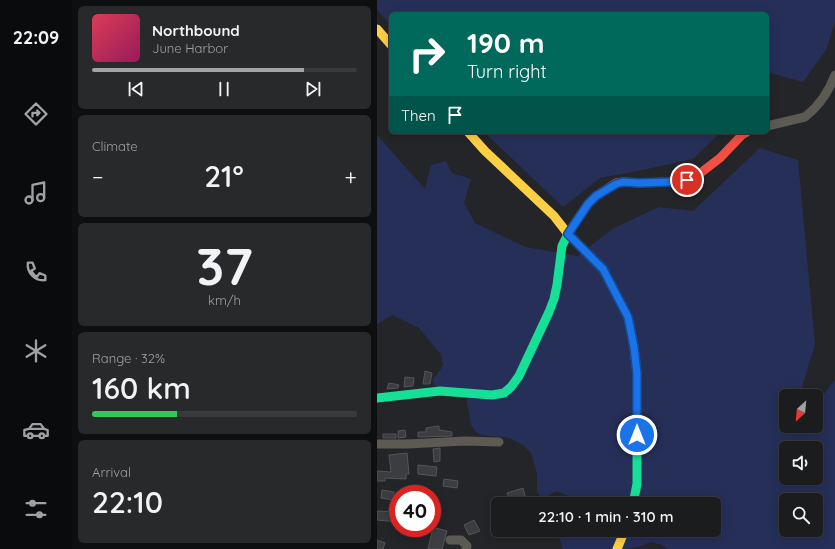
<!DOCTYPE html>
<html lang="en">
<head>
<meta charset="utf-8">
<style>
	:root { --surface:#1a1c1e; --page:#27292b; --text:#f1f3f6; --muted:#9fa1a4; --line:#383a3c; --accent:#a2a4a8 }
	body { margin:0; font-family:Quicksand,sans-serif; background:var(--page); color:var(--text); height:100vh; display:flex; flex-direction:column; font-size:15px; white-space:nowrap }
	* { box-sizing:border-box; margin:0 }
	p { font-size:13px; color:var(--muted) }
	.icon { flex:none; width:22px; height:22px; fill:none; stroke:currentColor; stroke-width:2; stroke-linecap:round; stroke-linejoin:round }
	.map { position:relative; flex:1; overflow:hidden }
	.panel { display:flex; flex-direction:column; gap:6px; padding:6px; background:#0e0f10; width:305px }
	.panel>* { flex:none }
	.top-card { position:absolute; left:12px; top:12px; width:380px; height:122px; border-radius:6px; box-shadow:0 2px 10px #0003,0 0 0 1px var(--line); background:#00695c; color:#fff; overflow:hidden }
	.needle { width:26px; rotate:206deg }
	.fabs { position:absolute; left:402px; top:389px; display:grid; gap:8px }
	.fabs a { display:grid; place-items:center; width:44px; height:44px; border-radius:6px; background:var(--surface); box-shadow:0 2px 10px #0003,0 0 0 1px var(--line); font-size:20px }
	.speed { position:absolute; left:12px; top:485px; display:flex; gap:8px; font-size:20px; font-weight:700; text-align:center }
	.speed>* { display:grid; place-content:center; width:52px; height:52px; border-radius:50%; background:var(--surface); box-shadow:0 2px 10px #0003,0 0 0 1px var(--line); line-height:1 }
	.speed .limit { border:6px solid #d22; background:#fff; color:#111 }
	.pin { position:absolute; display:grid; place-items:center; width:34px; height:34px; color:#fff; margin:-17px; border:2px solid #fff; border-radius:50%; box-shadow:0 1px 4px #0007 }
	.me { position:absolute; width:44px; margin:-22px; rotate:0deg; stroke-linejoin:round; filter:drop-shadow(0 0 3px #0008) }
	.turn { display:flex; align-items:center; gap:14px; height:84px; padding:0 12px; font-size:18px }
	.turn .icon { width:52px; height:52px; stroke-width:2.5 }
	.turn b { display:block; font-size:28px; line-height:34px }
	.then { display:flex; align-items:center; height:38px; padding:0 12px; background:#0003; gap:8px; font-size:15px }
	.big { font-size:30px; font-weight:600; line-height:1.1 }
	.panel .card { flex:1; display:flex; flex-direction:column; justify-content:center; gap:6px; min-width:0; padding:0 14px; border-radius:6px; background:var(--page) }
	.panel .dial { align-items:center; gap:0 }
	.dial b { font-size:52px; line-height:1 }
	.song { display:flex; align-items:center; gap:12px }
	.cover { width:48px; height:48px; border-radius:6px; background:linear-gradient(135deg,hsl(350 70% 55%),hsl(330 70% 35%)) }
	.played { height:4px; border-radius:2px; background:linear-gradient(90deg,var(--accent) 80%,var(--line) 80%) }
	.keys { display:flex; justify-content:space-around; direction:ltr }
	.heat { display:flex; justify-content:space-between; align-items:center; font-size:22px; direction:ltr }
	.charge { height:6px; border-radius:3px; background:linear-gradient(90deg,#34c759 32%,var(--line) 0) }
	.trip { position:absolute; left:114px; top:497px; width:230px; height:40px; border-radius:6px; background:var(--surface); box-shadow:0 2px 10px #0003,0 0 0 1px var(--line); font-weight:600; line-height:40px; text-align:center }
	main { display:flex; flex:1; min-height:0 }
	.tab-bar { display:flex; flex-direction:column; width:72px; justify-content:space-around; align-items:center; background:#0a0b0c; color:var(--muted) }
	.tab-bar .icon { width:28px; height:28px }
	.tab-bar .current { color:var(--accent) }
	.tab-bar b { font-size:18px; color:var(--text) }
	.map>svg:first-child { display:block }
</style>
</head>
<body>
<main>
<nav class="tab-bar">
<b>22:09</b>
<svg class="icon current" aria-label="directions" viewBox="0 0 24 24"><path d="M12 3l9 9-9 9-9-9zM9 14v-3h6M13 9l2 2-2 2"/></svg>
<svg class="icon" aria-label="music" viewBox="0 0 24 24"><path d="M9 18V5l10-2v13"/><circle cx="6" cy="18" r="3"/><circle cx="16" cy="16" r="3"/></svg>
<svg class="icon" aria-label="phone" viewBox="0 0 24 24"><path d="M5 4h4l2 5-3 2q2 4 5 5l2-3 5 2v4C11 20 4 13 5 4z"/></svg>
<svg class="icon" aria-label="climate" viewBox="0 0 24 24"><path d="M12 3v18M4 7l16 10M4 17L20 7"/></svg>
<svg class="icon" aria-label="car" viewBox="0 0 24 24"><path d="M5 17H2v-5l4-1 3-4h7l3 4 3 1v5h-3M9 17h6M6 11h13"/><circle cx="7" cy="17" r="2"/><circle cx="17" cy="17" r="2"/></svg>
<svg class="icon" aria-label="filters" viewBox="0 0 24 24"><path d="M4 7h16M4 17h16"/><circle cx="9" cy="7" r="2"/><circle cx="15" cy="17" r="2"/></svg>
</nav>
<section class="panel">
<div class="card">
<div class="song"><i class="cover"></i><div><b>Northbound</b><p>June Harbor</p></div></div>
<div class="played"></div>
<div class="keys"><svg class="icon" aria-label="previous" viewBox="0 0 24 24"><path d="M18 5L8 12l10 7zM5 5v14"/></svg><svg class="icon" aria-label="pause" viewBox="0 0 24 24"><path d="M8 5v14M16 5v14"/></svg><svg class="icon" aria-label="next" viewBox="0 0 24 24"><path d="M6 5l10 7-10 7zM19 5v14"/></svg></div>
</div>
<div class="card"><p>Climate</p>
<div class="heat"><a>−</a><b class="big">21°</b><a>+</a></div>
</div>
<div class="card dial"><b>37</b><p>km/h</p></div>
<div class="card"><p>Range · 32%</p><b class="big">160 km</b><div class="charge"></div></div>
<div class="card"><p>Arrival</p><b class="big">22:10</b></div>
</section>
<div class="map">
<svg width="458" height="549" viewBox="0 0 458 549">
	<rect width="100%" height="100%" fill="#232528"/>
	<path fill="#262f58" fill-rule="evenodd" d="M0 0H458V22L449 50 426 82 390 72V14H14V26L0 10Z
		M107 132H344L316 159 261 171 223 178 186 207Z
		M0 135 48 189 54 165 69 161 75 173 94 179 87 203 98 223 148 247 201 256 235 229 282 207 316 211 383 148 421 160 438 344 423 394 429 396H409V426H439V398L443 399 458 380V549H291L285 545 274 542 261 547 247 549H186L182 538V530H337V504H189L191 496C177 489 179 492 168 498L164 497 160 492V474L154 453 146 445 133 438 104 435 99 432 94 425 89 396 65 389 57 385 56 379 62 372 66 365 64 355 42 328 15 315 0 324ZM409 448H439V478H409ZM409 500H439V530H409Z"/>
	<path fill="#3b3d40" stroke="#535557" d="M48 371 55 373 53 384H46Z
		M28 377 37 378 36 386 27 387Z
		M12 383 22 385 21 388 10 389Z
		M62 426V430L75 432V436L41 437V432H49V428Z
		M28 430 29 437 21 438V431Z
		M6 434H19V438H6Z
		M63 448V461L57 462 56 449Z
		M30 453 32 474H29V479L8 478V481H0V471L14 472 12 455Z
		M41 465 60 467 59 476 41 474Z
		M67 479 81 481 80 488 66 486Z
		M146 488 149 499 134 504 130 493Z
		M5 490 17 492 16 500 4 498Z
		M0 511 21 512V522L0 520Z
		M97 520 103 531 92 535 87 525Z
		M55 527 70 531 65 549H51L55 532Z
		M0 540 8 543 6 549H0Z"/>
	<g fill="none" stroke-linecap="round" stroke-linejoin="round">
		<path stroke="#5c5a52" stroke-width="9" d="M390 126 428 117C442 106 452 91 458 75
			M0 444H30L88 441 122 442
			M73 540H84L90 546 89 549"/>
		<path stroke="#16e098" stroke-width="9" d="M238 292 251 317 257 347 260 374V484L256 504
			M0 398 63 391 115 395 127 393 134 387 142 376 172 312 177 299 180 285 185 246 191 234 198 223"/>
		<path stroke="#ffcf43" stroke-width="9" d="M0 29 14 45
			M91 132 108 151 177 216 191 234 226 269 238 292
			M240 549 248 530"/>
		<path stroke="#f24e42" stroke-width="9" d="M198 223 211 204 219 196 239 183 246 182 263 183 291 182 317 178 343 158 365 135 370 132"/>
	</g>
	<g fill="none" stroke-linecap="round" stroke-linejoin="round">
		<defs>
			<path id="route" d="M260 435V374L257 347 251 317 226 269 191 234 211 204 219 196 239 184 246 182 263 183 291 182 310 180"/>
		</defs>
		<use href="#route" stroke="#114b97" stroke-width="10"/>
		<use href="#route" stroke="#1a73e8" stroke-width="7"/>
	</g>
</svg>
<div class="fabs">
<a><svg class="needle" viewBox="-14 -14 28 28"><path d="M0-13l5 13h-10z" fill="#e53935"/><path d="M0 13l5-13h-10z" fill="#9fa1a4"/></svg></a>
<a><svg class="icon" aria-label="sound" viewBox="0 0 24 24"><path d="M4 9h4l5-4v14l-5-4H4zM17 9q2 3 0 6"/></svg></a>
<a><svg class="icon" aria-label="search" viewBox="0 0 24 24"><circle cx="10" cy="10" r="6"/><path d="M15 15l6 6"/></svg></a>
</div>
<div class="speed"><div class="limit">40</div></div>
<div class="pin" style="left:310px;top:180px;background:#d93025"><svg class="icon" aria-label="arrive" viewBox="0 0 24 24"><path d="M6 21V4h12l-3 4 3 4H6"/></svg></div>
<svg class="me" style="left:260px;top:435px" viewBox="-20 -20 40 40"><circle r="17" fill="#1a73e8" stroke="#fff" stroke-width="3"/><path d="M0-11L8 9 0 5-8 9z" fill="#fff"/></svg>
<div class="trip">22:10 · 1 min · 310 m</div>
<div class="top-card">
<div class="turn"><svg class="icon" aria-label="right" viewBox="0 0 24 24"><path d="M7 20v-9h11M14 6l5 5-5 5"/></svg><div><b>190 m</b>Turn right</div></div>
<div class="then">Then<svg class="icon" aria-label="arrive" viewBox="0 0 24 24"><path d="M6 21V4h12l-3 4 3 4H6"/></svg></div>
</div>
</div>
</main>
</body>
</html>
